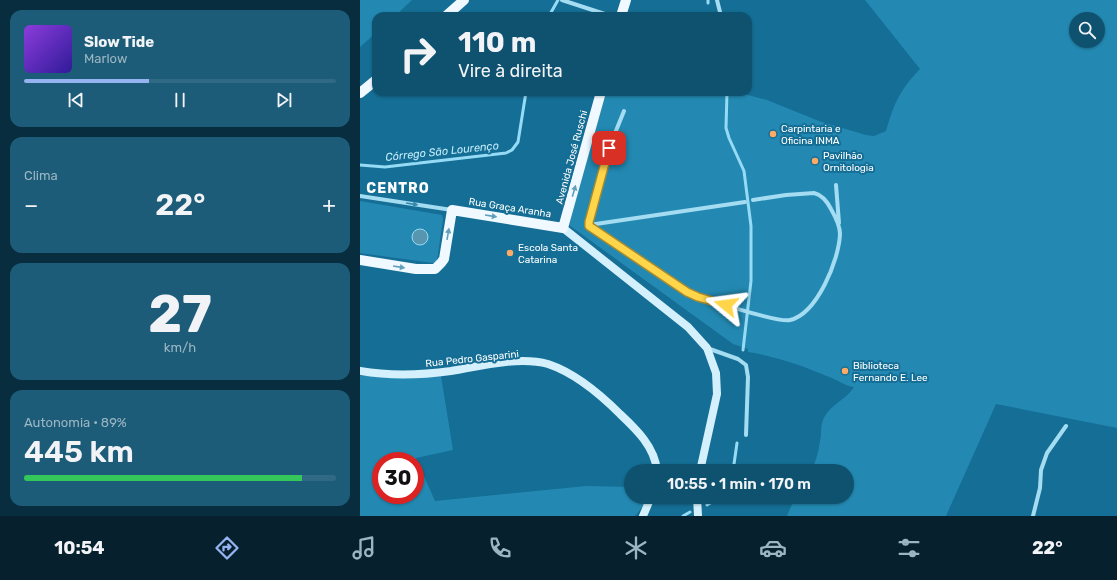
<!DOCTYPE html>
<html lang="pt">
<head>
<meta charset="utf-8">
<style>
	:root { --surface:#0f5270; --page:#1d5c78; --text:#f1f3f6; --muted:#9bb6c3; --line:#2f6983; --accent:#95b2f1 }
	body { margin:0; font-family:Rubik,sans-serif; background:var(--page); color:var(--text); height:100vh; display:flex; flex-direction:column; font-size:15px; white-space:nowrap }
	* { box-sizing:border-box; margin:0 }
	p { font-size:13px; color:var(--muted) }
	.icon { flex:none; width:22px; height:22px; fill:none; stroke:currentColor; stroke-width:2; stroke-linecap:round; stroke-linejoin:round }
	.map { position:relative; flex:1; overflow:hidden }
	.panel { display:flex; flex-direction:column; gap:10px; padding:10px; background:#082d3e; width:360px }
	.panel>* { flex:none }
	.top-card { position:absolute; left:12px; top:12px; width:380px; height:84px; border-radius:12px; box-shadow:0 1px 3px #0004; background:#0f5270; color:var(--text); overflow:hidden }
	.tools { position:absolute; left:709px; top:12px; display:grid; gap:8px }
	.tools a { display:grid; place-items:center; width:36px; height:36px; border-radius:50%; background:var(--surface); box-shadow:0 1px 3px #0004; font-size:20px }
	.speed { position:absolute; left:12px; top:452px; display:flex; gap:8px; font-size:20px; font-weight:700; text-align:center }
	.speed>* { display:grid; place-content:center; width:52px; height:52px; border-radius:50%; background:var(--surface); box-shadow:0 1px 3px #0004; line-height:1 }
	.speed .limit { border:6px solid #d22; background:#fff; color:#111 }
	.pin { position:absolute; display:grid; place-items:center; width:34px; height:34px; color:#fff; margin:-17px; border-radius:8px; box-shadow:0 2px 6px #0006 }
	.me { position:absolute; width:44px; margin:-22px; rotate:286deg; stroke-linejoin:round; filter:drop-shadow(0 0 3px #0008) }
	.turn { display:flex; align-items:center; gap:14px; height:84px; padding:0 20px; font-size:18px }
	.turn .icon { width:52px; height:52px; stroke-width:2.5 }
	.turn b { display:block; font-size:28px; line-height:34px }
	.big { font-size:30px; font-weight:600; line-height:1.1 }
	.panel .widget { flex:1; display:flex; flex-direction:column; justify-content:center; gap:6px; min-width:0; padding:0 14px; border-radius:12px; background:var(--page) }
	.panel .dial { align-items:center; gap:0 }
	.dial b { font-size:52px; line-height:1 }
	.song { display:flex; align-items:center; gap:12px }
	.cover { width:48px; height:48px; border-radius:6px; background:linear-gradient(135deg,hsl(270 70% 55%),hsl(250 70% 35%)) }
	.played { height:4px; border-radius:2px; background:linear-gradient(90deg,var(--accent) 40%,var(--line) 40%) }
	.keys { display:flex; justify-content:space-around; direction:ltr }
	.heat { display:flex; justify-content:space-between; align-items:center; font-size:22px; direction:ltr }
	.charge { height:6px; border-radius:3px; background:linear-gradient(90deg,#34c759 89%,var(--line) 0) }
	.trip { position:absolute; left:264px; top:464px; width:230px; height:40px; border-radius:20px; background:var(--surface); box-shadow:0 1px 3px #0004; font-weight:600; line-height:40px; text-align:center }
	.menu { display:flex; height:64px; justify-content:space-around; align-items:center; background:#06212d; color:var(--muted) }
	.menu .icon { width:28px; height:28px }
	.menu .selected { color:var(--accent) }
	.menu b { font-size:18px; color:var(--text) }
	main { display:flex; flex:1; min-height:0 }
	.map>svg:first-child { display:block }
</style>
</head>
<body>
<main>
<section class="panel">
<div class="widget">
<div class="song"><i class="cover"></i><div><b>Slow Tide</b><p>Marlow</p></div></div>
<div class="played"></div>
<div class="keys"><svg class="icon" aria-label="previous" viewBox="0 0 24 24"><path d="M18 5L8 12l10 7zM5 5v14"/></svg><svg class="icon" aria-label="pause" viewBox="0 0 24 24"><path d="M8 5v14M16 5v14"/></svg><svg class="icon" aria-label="next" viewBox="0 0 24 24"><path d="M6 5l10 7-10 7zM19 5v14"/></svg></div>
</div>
<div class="widget"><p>Clima</p>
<div class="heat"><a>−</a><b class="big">22°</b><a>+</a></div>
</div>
<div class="widget dial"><b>27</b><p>km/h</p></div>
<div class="widget"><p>Autonomia · 89%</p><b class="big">445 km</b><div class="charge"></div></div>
</section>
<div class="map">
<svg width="757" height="516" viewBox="0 0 757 516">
	<rect width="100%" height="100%" fill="#146e95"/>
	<path fill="#2389b2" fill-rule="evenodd" d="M0 0H52L35 16H16V33L0 47Z
		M505 0H757V428L636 404 586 516H427L435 497H487V471H451C457 460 459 448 461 435 461 430 461 425 463 420 470 404 486 400 494 387 485 386 478 380 469 377 444 366 414 356 388 352V349L373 344 209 225 246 92H376L407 100 459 121 506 135 514 136 526 131C534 103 540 90 560 69ZM716 19H738V41H716Z
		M0 201 82 215 83 219 77 261 73 263 0 253Z
		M0 376H81L93 450 56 458 75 501 226 486 271 487V497H290L275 516H0ZM21 461H55V495H21Z"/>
	<path fill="#5896b0" stroke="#96dbf5" d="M52 237a8 8 0 1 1 16 0a8 8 0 1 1-16 0Z"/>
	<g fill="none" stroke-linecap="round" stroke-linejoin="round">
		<path stroke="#96dbf5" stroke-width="3" d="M348 0V3
			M189 16 198 0
			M367 92 366 128 369 138 384 171 391 226V281L383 350
			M0 165 25 167 146 153 152 150 158 142 166 92
			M373 471 377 443
			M347 505 360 497
			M323 516 330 512"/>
		<path stroke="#a4dcf2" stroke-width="4" d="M202 0 251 16
			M357 0 361 16
			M264 111 249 148 229 222V225L230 228 327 292C341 298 418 323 430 320 457 314 479 260 480 234 480 225 475 216 471 209 467 201 462 195 454 193L426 195 393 200
			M476 185 479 223
			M0 196 92 210
			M229 225 385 202
			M347 348 378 359 386 365 388 377 386 435
			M673 516 680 488 681 470 687 453 706 426"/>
		<path stroke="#d3f0fc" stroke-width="8" d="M203 228 328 327 347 348 356 373 357 394 340 471
			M0 371C29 376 62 375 91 371 120 366 159 356 188 364 215 373 240 394 260 414 276 429 295 447 297 471
			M337 497 338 516
			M283 516 291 497"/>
		<path stroke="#eff9ff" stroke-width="10" d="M86 16 104 0
			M261 16 266 0
			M0 93 16 80
			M0 260 56 269H75L81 263 84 259 92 210 203 228 241 92"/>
	</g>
	<defs><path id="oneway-solid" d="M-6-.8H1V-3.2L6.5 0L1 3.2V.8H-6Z"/></defs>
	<g fill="#619fba">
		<use href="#oneway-solid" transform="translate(214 191) rotate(-74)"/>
		<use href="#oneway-solid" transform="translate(131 216) rotate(9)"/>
		<use href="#oneway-solid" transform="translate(88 234) rotate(-80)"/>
		<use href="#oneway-solid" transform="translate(39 267) rotate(9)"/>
	</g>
	<use fill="#388aac" href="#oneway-solid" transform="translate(52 204) rotate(9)"/>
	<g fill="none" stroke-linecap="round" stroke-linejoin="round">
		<defs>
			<path id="route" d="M249 148 229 222V226L327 292 338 297 366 305"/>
		</defs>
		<use href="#route" stroke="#a68a30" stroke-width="10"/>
		<use href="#route" stroke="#ffd54a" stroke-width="7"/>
	</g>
	<g fill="#ffaa65" stroke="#146e95" stroke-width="1.5">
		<circle cx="413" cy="134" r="4"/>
		<circle cx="455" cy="161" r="4"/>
		<circle cx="150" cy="253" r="4"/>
		<circle cx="485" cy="371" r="4"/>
	</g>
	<g text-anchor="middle" stroke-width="4" stroke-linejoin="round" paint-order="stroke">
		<g font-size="10" fill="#fff" stroke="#146e95" text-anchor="start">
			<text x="421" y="132">Carpintaria e<tspan x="421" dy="12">Oficina INMA</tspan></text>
			<text x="463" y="159">Pavilhão<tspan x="463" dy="12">Ornitologia</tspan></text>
			<text x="158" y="251">Escola Santa<tspan x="158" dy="12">Catarina</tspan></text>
			<text x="493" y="369">Biblioteca<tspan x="493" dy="12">Fernando E. Lee</tspan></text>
		</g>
		<g font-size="10" fill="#fff" stroke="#146e95">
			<text transform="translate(211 157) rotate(-75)" y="4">Avenida José Ruschi</text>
			<text transform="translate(150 207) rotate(9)" y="4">Rua Graça Aranha</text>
			<text transform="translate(112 358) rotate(-6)" y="4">Rua Pedro Gasparini</text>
		</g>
		<g font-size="11" font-style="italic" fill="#c4ecfa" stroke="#146e95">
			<text transform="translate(82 151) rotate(-6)" y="4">Córrego São Lourenço</text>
		</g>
		<g font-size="14" font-weight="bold" letter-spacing="1" fill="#fff" stroke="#146e95">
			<text x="38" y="193">CENTRO</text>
		</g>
	</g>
</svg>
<div class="tools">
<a><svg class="icon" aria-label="search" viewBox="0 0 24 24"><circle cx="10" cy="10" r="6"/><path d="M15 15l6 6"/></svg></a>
</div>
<div class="speed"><div class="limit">30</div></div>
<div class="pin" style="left:249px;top:148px;background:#d93025"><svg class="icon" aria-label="arrive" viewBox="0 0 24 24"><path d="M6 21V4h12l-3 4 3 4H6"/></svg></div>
<svg class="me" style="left:366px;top:305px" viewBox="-20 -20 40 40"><path d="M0-17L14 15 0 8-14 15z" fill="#ffd54a" stroke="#fff" stroke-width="4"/></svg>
<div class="trip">10:55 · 1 min · 170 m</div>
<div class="top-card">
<div class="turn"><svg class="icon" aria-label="right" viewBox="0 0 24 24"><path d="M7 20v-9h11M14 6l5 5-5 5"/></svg><div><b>110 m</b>Vire à direita</div></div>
</div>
</div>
</main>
<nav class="menu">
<b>10:54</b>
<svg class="icon selected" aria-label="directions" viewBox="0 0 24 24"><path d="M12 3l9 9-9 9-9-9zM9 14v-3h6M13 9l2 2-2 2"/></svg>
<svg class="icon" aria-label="music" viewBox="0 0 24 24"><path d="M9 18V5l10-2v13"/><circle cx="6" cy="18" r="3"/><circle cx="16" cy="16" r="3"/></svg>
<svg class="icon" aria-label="phone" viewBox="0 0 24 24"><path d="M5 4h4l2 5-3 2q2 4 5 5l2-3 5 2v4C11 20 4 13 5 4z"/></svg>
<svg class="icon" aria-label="climate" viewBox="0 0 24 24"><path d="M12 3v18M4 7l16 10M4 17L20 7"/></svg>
<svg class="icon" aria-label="car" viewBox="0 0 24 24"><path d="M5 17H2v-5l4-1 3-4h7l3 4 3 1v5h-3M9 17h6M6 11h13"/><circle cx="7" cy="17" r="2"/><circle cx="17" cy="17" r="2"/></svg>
<svg class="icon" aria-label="filters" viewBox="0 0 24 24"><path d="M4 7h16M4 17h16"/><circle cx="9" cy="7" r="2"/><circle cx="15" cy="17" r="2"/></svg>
<b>22°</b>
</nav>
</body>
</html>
